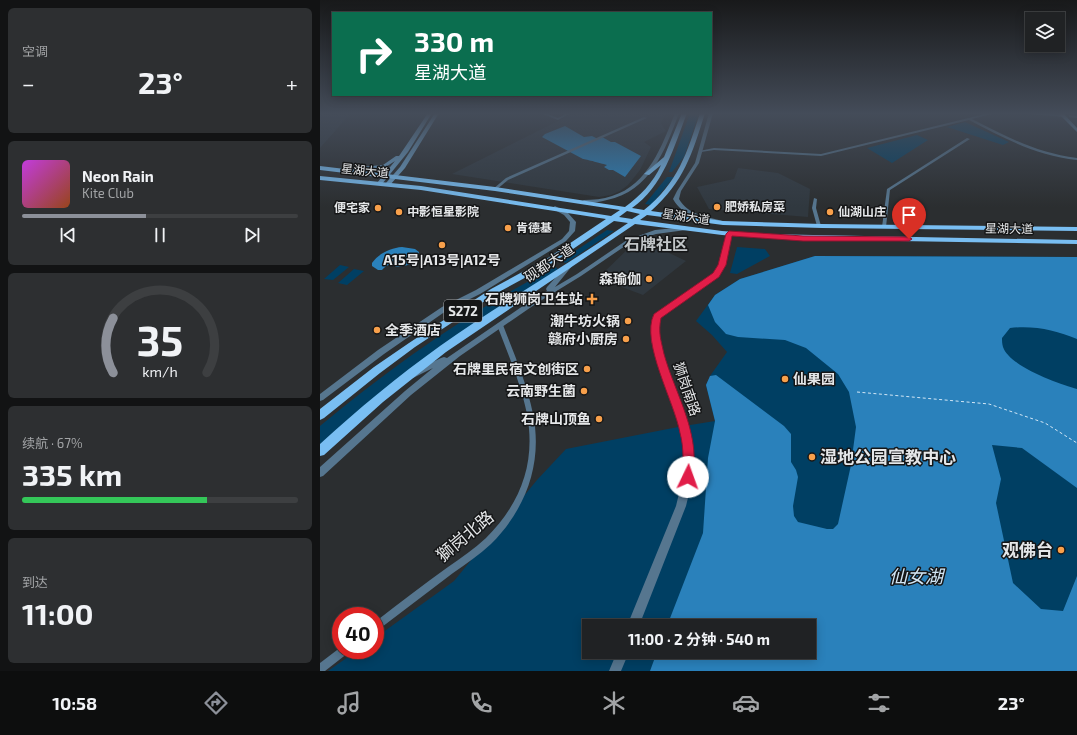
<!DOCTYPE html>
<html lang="zh">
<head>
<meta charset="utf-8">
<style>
	:root { --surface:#202224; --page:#2d2f31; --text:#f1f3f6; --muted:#a2a4a6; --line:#3d3f41; --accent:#8c9099 }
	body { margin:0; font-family:"Exo 2","Noto Sans SC",sans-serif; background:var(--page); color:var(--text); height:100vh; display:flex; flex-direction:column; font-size:15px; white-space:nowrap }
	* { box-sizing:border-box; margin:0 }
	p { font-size:13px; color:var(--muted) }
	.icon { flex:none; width:22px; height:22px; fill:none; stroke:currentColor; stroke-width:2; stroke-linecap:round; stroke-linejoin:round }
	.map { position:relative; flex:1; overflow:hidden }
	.sheet { display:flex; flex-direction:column; gap:8px; padding:8px; background:#121314; width:320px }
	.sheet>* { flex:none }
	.top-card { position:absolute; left:12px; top:12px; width:380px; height:84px; border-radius:0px; box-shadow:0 2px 10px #0003,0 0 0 1px var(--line); background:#0b6e4f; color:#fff; overflow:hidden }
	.fabs { position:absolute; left:705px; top:12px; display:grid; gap:8px }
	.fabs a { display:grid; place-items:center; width:40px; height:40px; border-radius:0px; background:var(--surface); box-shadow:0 2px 10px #0003,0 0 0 1px var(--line); font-size:20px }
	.speed { position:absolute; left:12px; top:607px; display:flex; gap:8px; font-size:20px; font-weight:700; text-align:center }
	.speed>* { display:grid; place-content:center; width:52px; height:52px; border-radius:50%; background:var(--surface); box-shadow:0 2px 10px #0003,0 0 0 1px var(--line); line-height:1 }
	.speed .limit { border:6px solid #d22; background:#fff; color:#111 }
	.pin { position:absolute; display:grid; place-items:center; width:34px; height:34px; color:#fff; margin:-41px -17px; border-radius:50% 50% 50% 0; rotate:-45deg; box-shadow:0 0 4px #0007 }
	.pin .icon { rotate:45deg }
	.me { position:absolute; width:44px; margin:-22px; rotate:3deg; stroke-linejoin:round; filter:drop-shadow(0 0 3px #0008) }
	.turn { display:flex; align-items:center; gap:14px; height:84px; padding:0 16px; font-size:18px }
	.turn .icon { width:52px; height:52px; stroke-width:2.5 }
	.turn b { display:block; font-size:28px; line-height:34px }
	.big { font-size:30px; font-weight:700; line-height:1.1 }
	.sheet .tile { flex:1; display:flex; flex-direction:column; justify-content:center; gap:6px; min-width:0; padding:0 14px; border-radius:6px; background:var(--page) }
	.sheet .dial { align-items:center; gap:0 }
	.dial svg { height:104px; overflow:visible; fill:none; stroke:var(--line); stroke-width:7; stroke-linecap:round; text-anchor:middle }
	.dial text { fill:var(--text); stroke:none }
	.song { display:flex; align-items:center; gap:12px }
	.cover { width:48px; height:48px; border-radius:6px; background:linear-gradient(135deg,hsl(290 70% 55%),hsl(20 70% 35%)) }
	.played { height:4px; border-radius:2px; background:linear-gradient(90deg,var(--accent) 45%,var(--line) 45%) }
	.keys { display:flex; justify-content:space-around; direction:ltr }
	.heat { display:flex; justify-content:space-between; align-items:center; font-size:22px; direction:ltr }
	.charge { height:6px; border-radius:3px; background:linear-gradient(90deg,#34c759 67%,var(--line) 0) }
	.trip { position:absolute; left:262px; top:619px; width:234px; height:40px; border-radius:0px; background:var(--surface); box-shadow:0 2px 10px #0003,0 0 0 1px var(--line); font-weight:700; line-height:40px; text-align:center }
	.menu { display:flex; height:64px; justify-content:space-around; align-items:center; background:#0d0e0e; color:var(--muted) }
	.menu .icon { width:28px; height:28px }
	.menu .active { color:var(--accent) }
	.menu b { font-size:18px; color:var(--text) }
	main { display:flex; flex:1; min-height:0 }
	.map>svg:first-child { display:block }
</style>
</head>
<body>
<main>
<section class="sheet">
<div class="tile"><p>空调</p>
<div class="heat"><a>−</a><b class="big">23°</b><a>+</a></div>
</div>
<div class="tile">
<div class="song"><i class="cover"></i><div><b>Neon Rain</b><p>Kite Club</p></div></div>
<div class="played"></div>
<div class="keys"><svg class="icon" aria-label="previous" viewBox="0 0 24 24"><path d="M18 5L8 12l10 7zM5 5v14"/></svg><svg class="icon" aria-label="pause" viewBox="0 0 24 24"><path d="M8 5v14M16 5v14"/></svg><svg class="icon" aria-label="next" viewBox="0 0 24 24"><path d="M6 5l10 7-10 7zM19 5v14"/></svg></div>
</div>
<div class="tile dial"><svg viewBox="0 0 100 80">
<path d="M14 69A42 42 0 1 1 86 69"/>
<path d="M14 69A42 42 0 0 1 14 27" stroke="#8c9099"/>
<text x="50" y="56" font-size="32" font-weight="700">35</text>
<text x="50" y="72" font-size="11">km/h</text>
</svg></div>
<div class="tile"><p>续航 · 67%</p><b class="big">335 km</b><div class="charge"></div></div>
<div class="tile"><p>到达</p><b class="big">11:00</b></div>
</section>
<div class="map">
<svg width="757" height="671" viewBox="0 0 757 671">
	<rect width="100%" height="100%" fill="#2b2e30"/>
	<path fill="#30383f" d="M31 113 0 148V114Z
		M254 113H346L341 123 346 131 324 142 331 147 320 170 308 185 300 191 291 195 279 197 132 174Z
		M418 168 458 173 490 189 488 217 389 209 377 187 414 179Z
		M313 244 343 250 366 261 323 295 278 278Z"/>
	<path fill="#003f63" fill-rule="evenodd" d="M370 113H379L364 157 352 172H349Z
		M645 122 689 142 683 145 627 127Z
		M597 135 608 140 572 163 547 148Z
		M347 177H354L331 205 325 204Z
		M287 230 294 231 246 263 240 261Z
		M417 247 445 249 450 256 417 274 410 273Z
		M495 256 757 257V671H8L38 650H55V638L134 581 217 480 246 449 358 427 395 421 386 385 390 376 407 352 392 335 376 321 395 295 420 279ZM269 626H489V652H269Z
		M20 265 29 267 13 280 4 279Z
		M235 267 238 269 0 444V426C73 365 150 311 235 267Z
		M34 269 44 271 27 285 18 283Z"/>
	<path fill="#2a81bb" d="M245 126 264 137 272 136 278 139 282 137 291 142H295L321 156 305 177 293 170H289L284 167 287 165C284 164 265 159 263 159L222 137 225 134Z
		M82 247 95 249 99 252C97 264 87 266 76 267L74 265C69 264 66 265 62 270H58L52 266V263C59 253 71 248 82 247Z
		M495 256 757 257V339C736 330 713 325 690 328L682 338C682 340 682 344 683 347 689 366 739 384 757 389V488L702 448 672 445 681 479 676 503 693 583 721 609 743 611 757 576V671H330L337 652H489V626H347L383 533 388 458 395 421 386 385 390 376 396 375 464 426 471 434V462L476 470 478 477 473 506 474 516 478 522 507 529H513L518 524 531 465 536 427 529 392 518 374 486 348 465 340 418 337 406 334 395 322 388 305 395 295 420 279Z"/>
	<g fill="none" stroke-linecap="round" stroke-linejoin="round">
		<path stroke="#d3e7f6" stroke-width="1" stroke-dasharray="3 2.5" stroke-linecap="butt" d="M537 392 669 404 725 423 757 443"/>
		<path fill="#56768f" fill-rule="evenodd" d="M220 113H225L238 118 247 113H251L238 120Z
			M669 113H675L652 119C687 137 717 153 757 158V160C716 155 685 139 649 120L501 156 394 150 381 152 379 151 394 148 501 154Z
			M700 113H719L743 115 745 116 743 117Z
			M749 115 757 116V118L749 117Z
			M324 117 327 118 188 180 176 190 173 189 186 178Z
			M647 138 650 139 570 190 566 227 564 228H562V227L567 189Z
			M494 198 497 199 496 208 501 226 499 227 497 226 492 208Z
			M180 323 183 325C194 354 207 383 213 414 223 463 206 509 171 544 159 555 146 564 133 573 108 592 83 611 58 630L55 631V622C79 603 103 585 128 567 141 558 154 549 166 538 201 503 216 463 207 414 201 384 188 354 177 325Z
			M21 647V650H29L28 653 5 671H0V663Z"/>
		<path fill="#56768f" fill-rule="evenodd" d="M355 113H359C345 151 330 191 287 200 279 202 270 204 262 203L261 202 264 200C273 200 283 199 292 196 328 185 342 146 355 113Z
			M389 113H393L379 163 361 191 359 199C368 215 386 216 402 221L403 222 400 224C382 219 363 217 353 199L357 191 375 163Z
			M235 206 248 213 256 222 255 231 246 241 160 294 126 311 64 354 3 400 0 401V394L58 350 122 307 156 290 242 239 249 231 250 222 244 215 233 209 232 208Z
			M364 227 367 229 366 230 336 234 311 242 261 276 217 303 140 356 91 395 3 476 0 477V467L85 391 113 368 93 378 90 377 89 375 90 373 121 358 124 357 127 358 213 299 227 291 226 289 227 287 247 265 249 264 252 266 235 287 257 274 307 240 335 230Z
			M409 232 412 234 405 265 398 276 340 318 337 331 339 340 348 371 369 431 373 457V477L366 506 319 626H307L356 506 363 477 365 457 361 431 340 371 331 340V331L334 317 394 274 399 265 406 234Z
			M297 652H309L301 671H289Z"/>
		<path fill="#6a9fc7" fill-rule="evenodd" d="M108 113H112L88 152 62 184 57 183 75 161 64 168 27 171V169L29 168 63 165 76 156H79Z
			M115 113H119L85 168 70 185H66V183L80 167Z
			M738 113H743L757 128V132Z"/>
		<path fill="#79bef2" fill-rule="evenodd" d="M362 113H367C354 147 343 187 312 208L324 210C358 183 367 153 380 113H385C372 155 364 181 331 211L403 221 502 224 757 227V231L502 228 403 225 327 215 320 220 402 231 441 234 757 240V244L460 239 402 235 315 224 126 352 63 402 4 455 0 456V444C38 409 78 376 120 346 181 303 246 266 308 223L294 221 234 262 177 293 95 347 60 373 4 418 0 420V409L54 367 89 343 171 289 228 258 286 219 101 190 0 180V176L101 186 291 216 300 210 175 191 0 170V166L175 187 305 207C319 197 334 182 341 165L329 175 324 174 344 157ZM307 211 320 214 312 219 299 217Z"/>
	</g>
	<linearGradient id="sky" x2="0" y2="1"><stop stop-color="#18191a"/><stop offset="0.55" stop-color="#444c59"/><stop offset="1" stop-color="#444c59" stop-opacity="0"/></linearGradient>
	<rect width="757" height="207" fill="url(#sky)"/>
	<path fill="#e11d48" stroke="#92132f" d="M409 231 483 236 589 237 592 239 589 241H483L412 236 406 265 399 277 341 318C338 333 341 340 344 354 354 390 376 426 374 463 374 469 374 476 372 481L368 483 364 481C361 474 364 465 363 457 363 449 362 440 360 433 355 403 320 342 334 314L393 273 398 265 406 234Z"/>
	<g fill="#f8a04b" stroke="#151617" stroke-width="1.5">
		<circle cx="397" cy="207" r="4"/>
		<circle cx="58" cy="208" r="4"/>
		<circle cx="79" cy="212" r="4"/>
		<circle cx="510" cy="212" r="4"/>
		<circle cx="188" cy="228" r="4"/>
		<circle cx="122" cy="245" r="4"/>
		<circle cx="329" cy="279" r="4"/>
		<path d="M270 293h4v4h4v4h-4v4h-4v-4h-4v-4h4z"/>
		<circle cx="308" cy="321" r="4"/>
		<circle cx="57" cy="330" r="4"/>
		<circle cx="306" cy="339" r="4"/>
		<circle cx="267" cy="369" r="4"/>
		<circle cx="465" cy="379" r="4"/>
		<circle cx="264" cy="391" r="4"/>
		<circle cx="279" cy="419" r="4"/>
		<circle cx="492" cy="457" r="4"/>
		<circle cx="741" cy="550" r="4"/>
	</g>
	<g text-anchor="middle" stroke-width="3" stroke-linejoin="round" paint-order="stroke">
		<g font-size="12" fill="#e5e7e9" stroke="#151617">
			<text transform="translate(45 171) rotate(6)" y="4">星湖大道</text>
			<text transform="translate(366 217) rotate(8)" y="4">星湖大道</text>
			<text transform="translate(689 229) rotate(1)" y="4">星湖大道</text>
		</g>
		<g font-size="12" font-weight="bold" fill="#e5e7e9" stroke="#151617" text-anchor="start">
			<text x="405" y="211">肥娇私房菜</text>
			<text x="50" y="212" text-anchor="end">便宅家</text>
			<text x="87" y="216">中影恒星影院</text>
			<text x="518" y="216">仙湖山庄</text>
			<text x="196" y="232">肯德基</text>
		</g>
		<rect fill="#151617" stroke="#a7a8aa" stroke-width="1" x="124" y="300" width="38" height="22" rx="3"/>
		<g font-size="13" font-weight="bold" fill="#e5e7e9">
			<text x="143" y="316">S272</text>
		</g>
		<g font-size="14" font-weight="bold" fill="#e5e7e9" stroke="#151617" text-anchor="end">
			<text x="122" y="265" text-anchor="middle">A15号|A13号|A12号</text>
			<text x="321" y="284">森瑜伽</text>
			<text x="263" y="304">石牌狮岗卫生站</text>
			<text x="300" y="326">潮牛坊火锅</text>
			<text x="65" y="335" text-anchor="start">全季酒店</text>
			<text x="298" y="344">赣府小厨房</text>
			<text x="259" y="374">石牌里民宿文创街区</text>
			<text x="473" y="384" text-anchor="start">仙果园</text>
			<text x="256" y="396">云南野生菌</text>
			<text x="271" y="424">石牌山顶鱼</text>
		</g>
		<g font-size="14" fill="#e5e7e9" stroke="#151617">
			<text transform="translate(229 263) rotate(-34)" y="5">砚都大道</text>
			<text transform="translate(367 389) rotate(71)" y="5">狮岗南路</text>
		</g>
		<g font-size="16" font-weight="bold" fill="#c1c5c7" stroke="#151617">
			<text x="336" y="250">石牌社区</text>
		</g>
		<g font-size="17" font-weight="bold" fill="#e5e7e9" stroke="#151617" text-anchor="start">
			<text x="500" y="463">湿地公园宣教中心</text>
			<text x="733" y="556" text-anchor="end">观佛台</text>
		</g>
		<g font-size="17" fill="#e5e7e9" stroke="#151617">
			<text transform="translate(145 536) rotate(-40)" y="6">獅岗北路</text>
		</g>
		<g font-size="18" font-style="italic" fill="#d3e7f6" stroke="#151617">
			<text x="596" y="583">仙女湖</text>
		</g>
	</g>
</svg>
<div class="fabs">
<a><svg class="icon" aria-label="layers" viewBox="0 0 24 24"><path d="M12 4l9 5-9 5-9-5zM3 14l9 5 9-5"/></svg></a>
</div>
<div class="speed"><div class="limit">40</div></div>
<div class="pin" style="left:589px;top:239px;background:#d93025"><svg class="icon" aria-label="arrive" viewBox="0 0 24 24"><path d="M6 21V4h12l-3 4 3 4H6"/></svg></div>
<svg class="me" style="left:368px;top:477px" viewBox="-20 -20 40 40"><circle r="19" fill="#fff"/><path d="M0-13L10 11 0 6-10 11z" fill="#e11d48"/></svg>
<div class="trip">11:00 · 2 分钟 · 540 m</div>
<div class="top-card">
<div class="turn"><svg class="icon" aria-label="right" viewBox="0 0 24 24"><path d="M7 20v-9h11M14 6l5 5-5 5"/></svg><div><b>330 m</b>星湖大道</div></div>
</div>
</div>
</main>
<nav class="menu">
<b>10:58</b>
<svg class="icon active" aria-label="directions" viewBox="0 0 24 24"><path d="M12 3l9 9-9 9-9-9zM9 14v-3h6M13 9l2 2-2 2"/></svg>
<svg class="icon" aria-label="music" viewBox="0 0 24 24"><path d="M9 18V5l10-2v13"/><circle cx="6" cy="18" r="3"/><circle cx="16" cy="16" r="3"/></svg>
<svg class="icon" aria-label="phone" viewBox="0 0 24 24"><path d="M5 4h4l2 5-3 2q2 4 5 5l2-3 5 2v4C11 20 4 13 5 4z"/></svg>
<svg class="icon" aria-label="climate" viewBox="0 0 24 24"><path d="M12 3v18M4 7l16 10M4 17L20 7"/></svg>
<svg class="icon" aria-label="car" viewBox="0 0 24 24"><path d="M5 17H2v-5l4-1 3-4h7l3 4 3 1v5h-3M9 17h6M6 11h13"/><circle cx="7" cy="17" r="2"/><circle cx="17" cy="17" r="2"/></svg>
<svg class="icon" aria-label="filters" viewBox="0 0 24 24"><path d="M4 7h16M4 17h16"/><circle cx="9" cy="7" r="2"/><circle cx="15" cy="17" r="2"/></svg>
<b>23°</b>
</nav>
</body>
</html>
